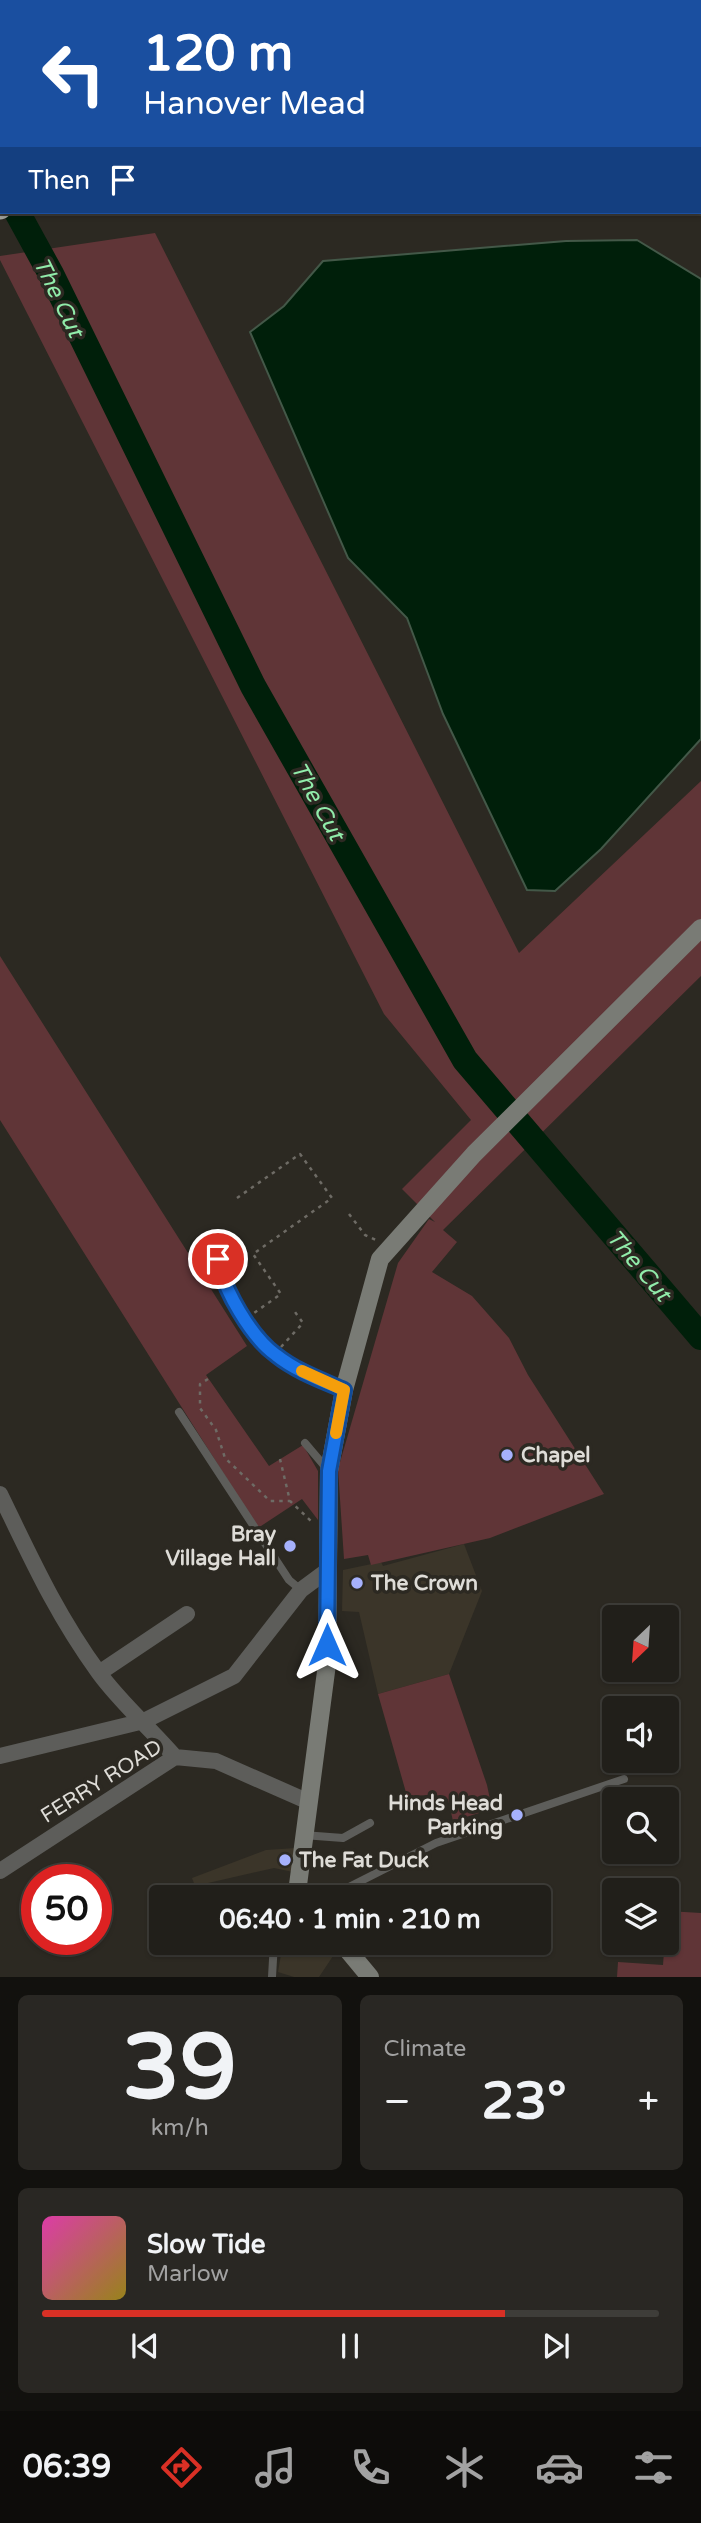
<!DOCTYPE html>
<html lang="en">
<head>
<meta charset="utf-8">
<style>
	:root { --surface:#211f1a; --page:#292723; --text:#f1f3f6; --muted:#a2a2a2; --line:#3e3d39; --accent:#d93025 }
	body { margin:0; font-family:"Varela Round",sans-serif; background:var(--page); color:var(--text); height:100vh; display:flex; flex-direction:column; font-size:26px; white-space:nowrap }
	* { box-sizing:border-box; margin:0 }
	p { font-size:23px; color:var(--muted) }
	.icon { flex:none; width:38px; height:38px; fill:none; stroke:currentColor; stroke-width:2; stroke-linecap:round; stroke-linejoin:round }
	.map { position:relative; height:1977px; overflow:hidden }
	.panel { display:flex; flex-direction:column; gap:18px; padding:18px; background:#12110e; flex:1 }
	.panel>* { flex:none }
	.hud { position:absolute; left:0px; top:0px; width:702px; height:214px; box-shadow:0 2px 5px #0004,0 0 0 2px var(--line); background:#1a4fa0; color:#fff; overflow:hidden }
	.needle { width:46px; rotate:205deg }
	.tools { position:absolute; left:602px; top:1605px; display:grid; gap:14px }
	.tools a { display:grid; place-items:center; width:77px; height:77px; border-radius:7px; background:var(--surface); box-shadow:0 2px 5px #0004,0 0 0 2px var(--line); font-size:35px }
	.speed { position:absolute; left:21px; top:1864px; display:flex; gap:14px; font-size:35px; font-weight:700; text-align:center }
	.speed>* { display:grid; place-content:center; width:91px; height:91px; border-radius:50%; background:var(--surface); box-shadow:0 2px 5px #0004,0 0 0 2px var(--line); line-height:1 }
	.speed .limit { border:10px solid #d22; background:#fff; color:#111 }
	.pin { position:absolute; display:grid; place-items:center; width:60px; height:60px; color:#fff; margin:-30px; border:4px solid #fff; border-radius:50%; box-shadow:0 2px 7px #0007 }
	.me { position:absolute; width:77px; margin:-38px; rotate:0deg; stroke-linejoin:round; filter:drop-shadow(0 0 5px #0008) }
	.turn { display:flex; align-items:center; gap:24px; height:147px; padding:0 28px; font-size:32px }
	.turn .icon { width:91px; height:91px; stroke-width:2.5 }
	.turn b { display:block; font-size:49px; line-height:60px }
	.then { display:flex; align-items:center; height:66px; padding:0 28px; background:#0003; gap:14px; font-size:26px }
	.big { font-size:52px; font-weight:800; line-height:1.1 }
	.panel .tile { flex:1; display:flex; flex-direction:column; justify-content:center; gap:10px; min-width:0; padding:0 24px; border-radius:10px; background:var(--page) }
	.panel .dial { align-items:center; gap:0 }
	.dial b { font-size:91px; line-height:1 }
	.song { display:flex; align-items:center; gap:21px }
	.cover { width:84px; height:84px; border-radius:10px; background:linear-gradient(135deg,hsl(320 70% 55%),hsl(50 70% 35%)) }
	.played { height:7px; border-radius:4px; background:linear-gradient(90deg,var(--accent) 75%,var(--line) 75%) }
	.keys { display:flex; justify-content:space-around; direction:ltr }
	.heat { display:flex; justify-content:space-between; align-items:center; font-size:38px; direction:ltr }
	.panel .tiles { flex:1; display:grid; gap:18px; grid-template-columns:1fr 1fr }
	.tile:last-child { grid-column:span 2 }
	.trip { position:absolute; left:149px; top:1885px; width:402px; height:70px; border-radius:7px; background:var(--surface); box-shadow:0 2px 5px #0004,0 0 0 2px var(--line); font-weight:800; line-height:70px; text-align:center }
	.tab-bar { display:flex; height:112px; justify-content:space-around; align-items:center; background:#0d0c0a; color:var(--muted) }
	.tab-bar .icon { width:49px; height:49px }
	.tab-bar .selected { color:var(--accent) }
	.tab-bar b { font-size:32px; color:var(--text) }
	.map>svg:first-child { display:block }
</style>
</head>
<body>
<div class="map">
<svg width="701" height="1977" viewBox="0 0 701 1977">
	<rect width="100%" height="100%" fill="#2c2922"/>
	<path fill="#3b3529" d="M464 1544 482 1591 449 1674 378 1694 359 1612 342 1611 343 1570 381 1562 383 1566Z
		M296 1848 293 1872 274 1868 195 1886 192 1878 266 1850Z
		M283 1943H326L337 1950 319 1977H294L278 1972Z"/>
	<path fill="#603537" d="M340 0H685L655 2Z
		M155 233 519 953 701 781V976L443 1230 457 1242 432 1272 472 1296 509 1338 528 1375 604 1494 490 1538 371 1565 368 1555 344 1559 338 1469 398 1263 429 1219 435 1222 402 1189 471 1120 384 1014 0 260V256Z
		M0 956 247 1346 206 1375 269 1466 303 1445 318 1471V1520L302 1499 258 1528 0 1120Z
		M449 1674 487 1785 492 1809 453 1821 448 1799 441 1797 433 1800 431 1795 407 1796 378 1694Z
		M667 1911 701 1913V1977H617L618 1962 663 1965Z"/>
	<path fill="#001f0a" stroke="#435848" stroke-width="2" d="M637 240 701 279V739L601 849 555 891 527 890 443 714 407 618 348 558 250 332 284 306 323 261 566 241Z"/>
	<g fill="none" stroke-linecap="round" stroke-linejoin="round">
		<path stroke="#001f0a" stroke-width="26" d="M17 212 51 274 253 686 465 1060 701 1337"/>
		<path stroke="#6e6b65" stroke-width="2.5" stroke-dasharray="3.5 5" stroke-linecap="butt" d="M169 2 172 0
			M0 8 2 16
			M237 1198 300 1154 332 1198 253 1254 281 1294 254 1313
			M349 1214 365 1235 376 1240
			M281 1347 303 1323 295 1312
			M208 1379 200 1384V1408L216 1430 225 1458 270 1501H290
			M280 1459 290 1501 312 1522"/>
		<path stroke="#5d5d5a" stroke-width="8" d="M218 1259C223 1289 251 1337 276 1355 296 1371 321 1380 344 1390
			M179 1412 289 1580 301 1590
			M305 1443 327 1469
			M303 1835 343 1838 370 1823
			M336 1897 349 1887 436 1843 624 1779
			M272 1977 274 1942"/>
		<path stroke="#5d5d5a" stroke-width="16" d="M0 1494C31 1558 56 1614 99 1673 121 1703 150 1728 175 1757
			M99 1673 187 1614
			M0 1756 144 1721 234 1676 301 1590 328 1570
			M0 1871 175 1757 216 1761 309 1802"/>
		<path stroke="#797b75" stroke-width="18" d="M304 1897 298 1885 327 1664 329 1471 344 1390 380 1259 474 1154 701 928
			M341 1942 370 1977"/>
		<path stroke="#a3a59d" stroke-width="21" d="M700 101H701
			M700 135H701
			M0 174H2
			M0 209 2 208"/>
	</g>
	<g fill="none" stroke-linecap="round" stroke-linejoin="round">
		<defs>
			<path id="route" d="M218 1259C223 1289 251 1337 276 1355 296 1371 321 1380 344 1390L329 1471 327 1645"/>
		</defs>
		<use href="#route" stroke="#114b97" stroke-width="18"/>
		<use href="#route" stroke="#1a73e8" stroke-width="12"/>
		<path stroke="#f59e0b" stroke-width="12" d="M302 1371 344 1390 336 1433"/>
	</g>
	<g fill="#a6b1fc" stroke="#2c2922" stroke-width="2.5">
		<circle cx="507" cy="1455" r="7"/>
		<circle cx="290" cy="1546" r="7"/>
		<circle cx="357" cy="1583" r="7"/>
		<circle cx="517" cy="1815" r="7"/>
		<circle cx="285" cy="1860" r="7"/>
	</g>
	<g text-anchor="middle" stroke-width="7" stroke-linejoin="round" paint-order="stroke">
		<g font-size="21" font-weight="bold" fill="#dedcd7" stroke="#2c2922" text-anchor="start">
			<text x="521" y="1462">Chapel</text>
			<text x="276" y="1541" text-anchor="end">Bray<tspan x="276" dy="24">Village Hall</tspan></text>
			<text x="371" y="1590">The Crown</text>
			<text x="503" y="1810" text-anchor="end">Hinds Head<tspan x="503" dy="24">Parking</tspan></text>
			<text x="299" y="1867">The Fat Duck</text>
		</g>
		<g font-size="21" fill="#dedcd7" stroke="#2c2922">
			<text transform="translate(101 1781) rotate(-32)" y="7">FERRY ROAD</text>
		</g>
		<g font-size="23" font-style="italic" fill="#91ecaa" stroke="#2c2922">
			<text transform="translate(59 297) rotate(64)" y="8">The Cut</text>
			<text transform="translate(318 801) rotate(61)" y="8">The Cut</text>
			<text transform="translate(639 1265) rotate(50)" y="8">The Cut</text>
		</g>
	</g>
</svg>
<div class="tools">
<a><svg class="needle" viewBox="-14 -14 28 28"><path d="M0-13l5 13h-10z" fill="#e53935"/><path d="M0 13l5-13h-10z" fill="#a2a2a2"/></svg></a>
<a><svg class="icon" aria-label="sound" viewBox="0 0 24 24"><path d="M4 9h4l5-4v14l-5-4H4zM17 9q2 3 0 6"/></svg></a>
<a><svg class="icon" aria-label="search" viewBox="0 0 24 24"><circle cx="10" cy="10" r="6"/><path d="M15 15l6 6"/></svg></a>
<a><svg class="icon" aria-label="layers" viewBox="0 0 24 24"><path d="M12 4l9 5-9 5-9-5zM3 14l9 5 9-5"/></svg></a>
</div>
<div class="speed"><div class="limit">50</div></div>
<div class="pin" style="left:218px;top:1259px;background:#d93025"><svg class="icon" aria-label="arrive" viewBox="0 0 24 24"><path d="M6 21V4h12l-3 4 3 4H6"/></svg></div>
<svg class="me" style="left:327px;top:1645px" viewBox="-20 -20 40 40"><path d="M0-17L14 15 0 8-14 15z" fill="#1a73e8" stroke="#fff" stroke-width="4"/></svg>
<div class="trip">06:40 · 1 min · 210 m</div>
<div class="hud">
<div class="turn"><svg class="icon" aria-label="left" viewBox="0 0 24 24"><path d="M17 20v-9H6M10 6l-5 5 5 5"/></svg><div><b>120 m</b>Hanover Mead</div></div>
<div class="then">Then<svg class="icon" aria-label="arrive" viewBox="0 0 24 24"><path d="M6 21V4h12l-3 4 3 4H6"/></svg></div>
</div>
</div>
<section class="panel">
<div class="tiles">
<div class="tile dial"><b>39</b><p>km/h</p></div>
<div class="tile"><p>Climate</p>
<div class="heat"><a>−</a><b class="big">23°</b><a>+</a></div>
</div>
<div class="tile">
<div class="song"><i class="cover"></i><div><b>Slow Tide</b><p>Marlow</p></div></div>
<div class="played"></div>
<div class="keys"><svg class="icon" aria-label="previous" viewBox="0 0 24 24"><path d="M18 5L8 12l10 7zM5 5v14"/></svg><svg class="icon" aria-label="pause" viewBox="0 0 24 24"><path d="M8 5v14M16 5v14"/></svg><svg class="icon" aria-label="next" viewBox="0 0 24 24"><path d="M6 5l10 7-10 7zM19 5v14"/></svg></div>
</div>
</div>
</section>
<nav class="tab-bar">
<b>06:39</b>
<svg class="icon selected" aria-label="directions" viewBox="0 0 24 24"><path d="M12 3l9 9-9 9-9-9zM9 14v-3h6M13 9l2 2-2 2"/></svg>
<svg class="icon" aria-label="music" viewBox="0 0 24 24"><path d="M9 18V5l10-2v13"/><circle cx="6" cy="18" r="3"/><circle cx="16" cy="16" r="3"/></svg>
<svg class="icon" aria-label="phone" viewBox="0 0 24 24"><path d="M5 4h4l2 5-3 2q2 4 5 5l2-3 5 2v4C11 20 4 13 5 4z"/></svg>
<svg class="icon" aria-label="climate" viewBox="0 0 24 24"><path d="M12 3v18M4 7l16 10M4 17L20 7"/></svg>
<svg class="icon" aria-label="car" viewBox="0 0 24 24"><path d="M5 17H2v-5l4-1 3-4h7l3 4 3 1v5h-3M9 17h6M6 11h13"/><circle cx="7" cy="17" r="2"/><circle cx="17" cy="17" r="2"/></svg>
<svg class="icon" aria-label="filters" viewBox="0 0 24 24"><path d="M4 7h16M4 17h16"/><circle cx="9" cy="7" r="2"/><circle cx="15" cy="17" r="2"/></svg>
</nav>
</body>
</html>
